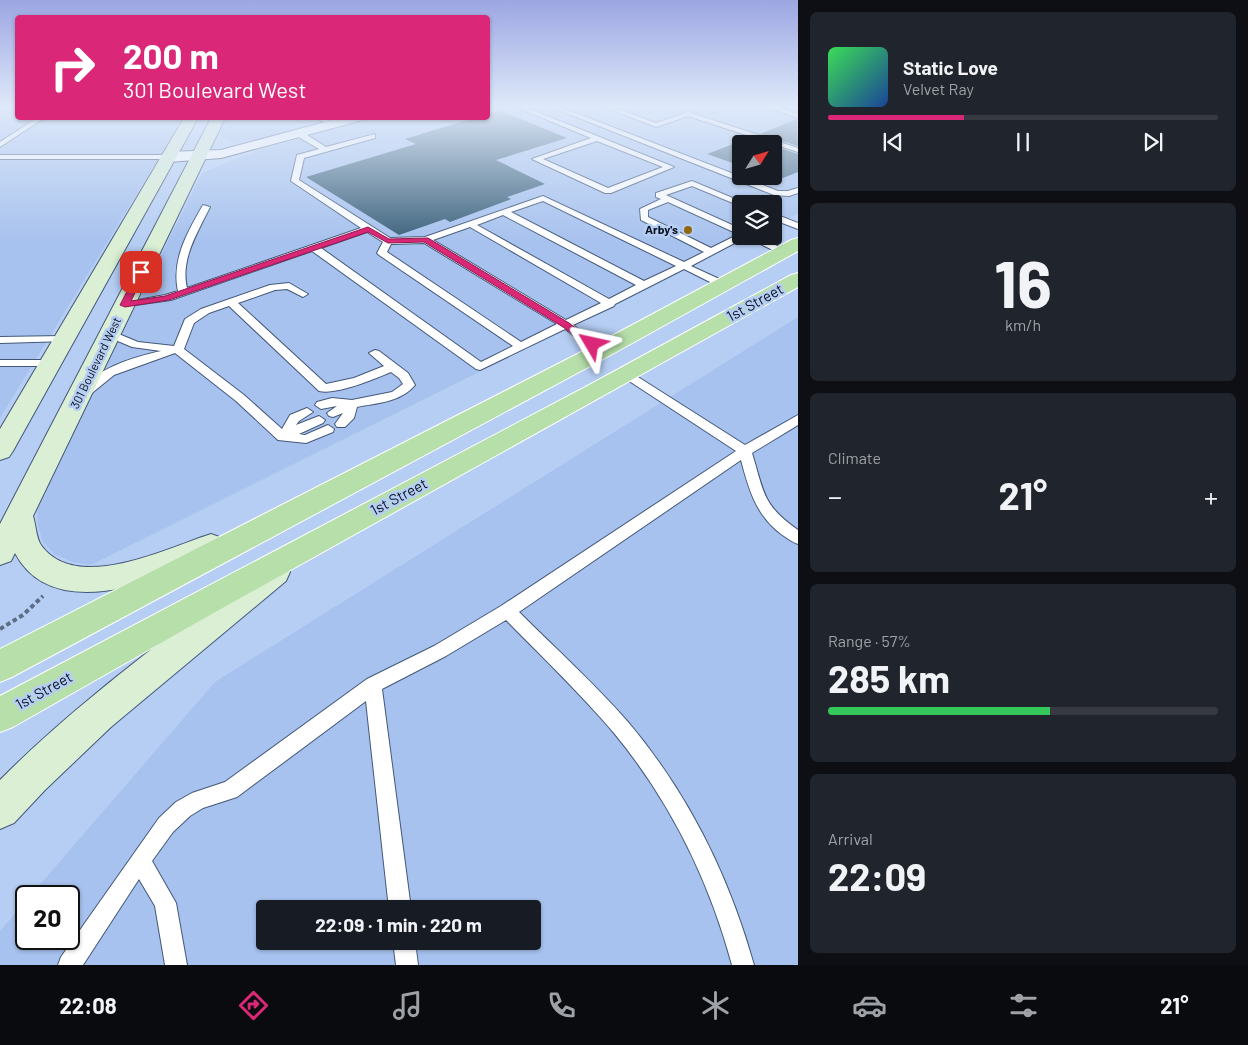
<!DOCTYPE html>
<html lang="en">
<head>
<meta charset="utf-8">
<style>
	:root { --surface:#171b24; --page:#20242c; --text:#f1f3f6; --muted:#9ea1a6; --line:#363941; --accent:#db2777 }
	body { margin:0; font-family:Barlow,sans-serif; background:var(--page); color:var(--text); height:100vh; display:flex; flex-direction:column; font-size:19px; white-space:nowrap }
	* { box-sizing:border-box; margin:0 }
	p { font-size:16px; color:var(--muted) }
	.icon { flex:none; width:28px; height:28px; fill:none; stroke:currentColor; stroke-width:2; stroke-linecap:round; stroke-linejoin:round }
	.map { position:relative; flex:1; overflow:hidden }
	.panel { display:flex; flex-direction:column; gap:12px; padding:12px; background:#0d0f14; width:450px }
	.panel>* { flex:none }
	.top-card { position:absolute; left:15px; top:15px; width:475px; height:105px; border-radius:5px; box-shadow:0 1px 4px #0004; background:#db2777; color:#fff; overflow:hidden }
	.needle { width:32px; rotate:53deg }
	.tools { position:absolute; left:732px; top:135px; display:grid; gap:10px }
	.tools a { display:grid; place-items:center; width:50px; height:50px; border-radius:5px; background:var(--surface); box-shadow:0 1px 4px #0004; font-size:25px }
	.speed { position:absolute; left:15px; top:885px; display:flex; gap:10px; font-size:25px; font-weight:700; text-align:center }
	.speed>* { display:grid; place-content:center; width:65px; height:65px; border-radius:50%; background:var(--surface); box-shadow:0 1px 4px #0004; line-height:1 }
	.speed .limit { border:2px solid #111; border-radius:8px; background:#fff; color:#111 }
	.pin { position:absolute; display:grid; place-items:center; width:42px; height:42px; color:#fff; margin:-21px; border-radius:10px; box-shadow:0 2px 8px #0006 }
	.me { position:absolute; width:55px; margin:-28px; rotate:306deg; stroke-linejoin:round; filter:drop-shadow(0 0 4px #0008) }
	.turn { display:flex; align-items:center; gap:18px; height:105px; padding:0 25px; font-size:22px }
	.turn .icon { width:65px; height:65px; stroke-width:2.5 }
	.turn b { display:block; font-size:35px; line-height:42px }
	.big { font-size:38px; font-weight:700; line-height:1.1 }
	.panel .tile { flex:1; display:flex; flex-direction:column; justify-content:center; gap:8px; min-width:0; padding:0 18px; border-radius:8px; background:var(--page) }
	.panel .dial { align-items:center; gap:0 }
	.dial b { font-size:65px; line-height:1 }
	.song { display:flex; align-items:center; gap:15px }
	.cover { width:60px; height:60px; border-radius:8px; background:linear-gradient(135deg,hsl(130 70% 55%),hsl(220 70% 35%)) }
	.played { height:5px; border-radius:2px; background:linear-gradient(90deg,var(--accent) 35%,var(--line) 35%) }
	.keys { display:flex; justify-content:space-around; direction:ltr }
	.heat { display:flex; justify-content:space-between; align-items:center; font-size:28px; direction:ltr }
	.charge { height:8px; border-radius:4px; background:linear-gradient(90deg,#34c759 57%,var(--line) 0) }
	.trip { position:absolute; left:256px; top:900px; width:285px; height:50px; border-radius:5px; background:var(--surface); box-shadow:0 1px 4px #0004; font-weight:700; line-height:50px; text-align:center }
	.tabs { display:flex; height:80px; justify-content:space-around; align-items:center; background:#090b0e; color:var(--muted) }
	.tabs .icon { width:35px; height:35px }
	.tabs .selected { color:var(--accent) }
	.tabs b { font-size:22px; color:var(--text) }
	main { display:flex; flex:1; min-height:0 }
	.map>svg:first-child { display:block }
</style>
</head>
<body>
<main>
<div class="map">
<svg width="798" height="965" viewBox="0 0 798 965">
	<rect width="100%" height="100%" fill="#b6cef4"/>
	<path fill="#a7c2ee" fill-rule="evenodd" d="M0 107H17L18 118H183L0 418Z
		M488 107H798V214L774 226V204H741V236H752L91 565 72 562 54 554 43 542 38 526 37 504 202 173 230 161 335 125 366 118H488ZM741 144H774V176H741Z
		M227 118H342L255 141 230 142 219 136Z
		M798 317V965H0V931L26 901V939H69V896H30L215 682ZM265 909H532V941H265Z"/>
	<path fill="#3c627b" d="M499 110 567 138 496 160 545 184 507 197 511 199 450 222 445 219 399 235 306 177 416 144 405 139 474 118H488V114Z
		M797 119 798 146 760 134Z
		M749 138 767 144H741V166L707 154Z
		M774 146 798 154V172L773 182 766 176H774Z"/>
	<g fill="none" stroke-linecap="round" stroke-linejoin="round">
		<defs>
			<path id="lane" d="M14 107H18V109L15 108Z
				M516 107H525L674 167 611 193H605L532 159 591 138ZM597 141 663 167 608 188 543 159Z
				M551 107H560L778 191H788L798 188V193L789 196 774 195Z
				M604 107H613L656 123 688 112 798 148V152L688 116 656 127Z
				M767 107H777L798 114V118Z
				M37 118H44L0 147V142Z
				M316 118H324L334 123 329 124Z
				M295 131H301L326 147 375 134V138L304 158 299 180 390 238 425 237 543 196 684 262 704 252 641 220 640 209 661 199 656 197V193L692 181 747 204H741L740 206 692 186 666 195 741 229V236H758L789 252 787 254H781L746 237 691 266 728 283V287H720L684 269 615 304 614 306 573 325 605 349 607 351 605 353H597L565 329 480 370 476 369 312 251 171 300 121 307 120 305 121 303 165 295 178 291C171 260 188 231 203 205L210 207C198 232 180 259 187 288L361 228 291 181 297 155 319 149 295 135ZM543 201 676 266 644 281 511 212ZM668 202 738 234H739L711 248 648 217V210ZM503 215 636 285 609 299 477 225ZM470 227 601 303 566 320 433 240ZM367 232 383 242 377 253 379 255 513 346 481 362 321 248ZM424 243 557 324 521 342 387 252 391 244Z
				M0 155H168L172 157 168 159H0Z
				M780 216 798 223V229L777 221V217Z
				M289 283 308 294 303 297 287 289 275 290 238 303 326 384 354 378 384 366 369 353 375 350 379 351 408 373 415 385C401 402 377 403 357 407L354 418 345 427H337L335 424 343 413 333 417 329 416 327 413 337 406 321 409 315 405 317 402 332 398 352 400 392 392 403 384 399 378 391 372C374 379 337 395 319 391L229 306 209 313 194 323 184 349 244 395 282 429 290 415 307 408 313 412 299 421 296 425 319 416 325 420 323 423 299 434 305 435 328 425 334 429 333 432 306 443 278 440 236 401 175 353 114 375 87 397H79L77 394C96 368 131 358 161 351L132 347 106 336 105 334 106 332H114L138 342 174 346 185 319 201 309 270 285Z
				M64 336 68 337 70 339 68 341 0 343V337Z
				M0 360H50L56 363 50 366H0Z
				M627 370 745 445 798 415V425L752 453C764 492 762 505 798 530V544C792 542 787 538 781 534 756 515 749 490 741 460L519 612C555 648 594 683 628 722 688 793 729 876 754 965H732C709 880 670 801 614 733 580 693 542 657 506 620L446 656 382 689 411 909H389L366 701 237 797 203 808 190 816 173 832 152 861 176 903 187 965H165L155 906 139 879 83 965H58L61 957 159 818 176 802 192 793 225 782 367 679 434 646 501 606 736 451 623 377 621 374Z
				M393 941H415L418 965H396Z"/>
			<path id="street" d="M340 118H361L359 121 221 158 168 162 163 160 160 157 163 154 168 152 221 150Z"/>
			<path id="secondary" d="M184 118H198L13 451 9 457 0 460V429Z
				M211 118H225L33 516C36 525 36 538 41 545 76 594 167 548 211 534L222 538 226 546 222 554C165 577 54 627 15 553L11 561 0 565V524Z
				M275 560 286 563 290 572 286 581 111 727 45 790 14 823 0 829V780C80 699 174 633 264 563Z"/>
			<path id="primary" d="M798 238V251L609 356 12 677 0 682V649L593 346 791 240Z
				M798 273V287L210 615 13 727 0 732V696L591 384 791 275Z"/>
		</defs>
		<use href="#lane" stroke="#435878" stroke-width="2"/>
		<use href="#street" stroke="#435878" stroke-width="2"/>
		<use href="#secondary" stroke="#435878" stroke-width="2"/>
		<use href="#primary" stroke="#fff" stroke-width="2"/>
		<path stroke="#5d6d86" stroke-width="4" stroke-dasharray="4.5 3" stroke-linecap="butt" d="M0 629 23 615 43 596"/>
		<use href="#lane" fill="#fff" fill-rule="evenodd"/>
		<use href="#street" fill="#fff" fill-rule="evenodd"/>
		<use href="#secondary" fill="#daefd4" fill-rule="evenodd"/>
		<use href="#primary" fill="#b6dfaa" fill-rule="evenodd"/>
	</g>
	<linearGradient id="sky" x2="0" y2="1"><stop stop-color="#9ca6e2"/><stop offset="0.44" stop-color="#dee9fa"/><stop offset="1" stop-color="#dee9fa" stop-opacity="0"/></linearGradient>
	<rect width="798" height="242" fill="url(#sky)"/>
	<path fill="#db2777" stroke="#8e194d" d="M368 227 389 239 428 238 569 323 596 344 595 346H589L563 327 424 242 388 243 368 232 169 300 125 307 120 305 138 270 145 272 131 301 165 296Z"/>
	<circle fill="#91670f" stroke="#b6cef4" stroke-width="2" cx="688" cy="230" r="5"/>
	<g text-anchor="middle" stroke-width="5" stroke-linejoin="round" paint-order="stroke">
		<g font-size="12" font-weight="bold" fill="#09111e" stroke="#b6cef4" text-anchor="end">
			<text x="678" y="234">Arby's</text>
		</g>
		<g font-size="12" fill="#09111e" stroke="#b6cef4">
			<text transform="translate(96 363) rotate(-64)" y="4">301 Boulevard West</text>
		</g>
		<g font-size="15" fill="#09111e" stroke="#b6cef4">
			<text transform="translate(755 303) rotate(-29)" y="5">1st Street</text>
			<text transform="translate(399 497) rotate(-28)" y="5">1st Street</text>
			<text transform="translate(44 691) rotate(-29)" y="5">1st Street</text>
		</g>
	</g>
</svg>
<div class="tools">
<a><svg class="needle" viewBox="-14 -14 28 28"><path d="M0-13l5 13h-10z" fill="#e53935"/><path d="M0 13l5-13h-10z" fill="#9ea1a6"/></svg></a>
<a><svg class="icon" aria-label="layers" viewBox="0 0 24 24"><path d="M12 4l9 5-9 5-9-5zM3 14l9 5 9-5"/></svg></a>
</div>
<div class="speed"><div class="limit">20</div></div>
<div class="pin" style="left:141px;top:272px;background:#d93025"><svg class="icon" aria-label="arrive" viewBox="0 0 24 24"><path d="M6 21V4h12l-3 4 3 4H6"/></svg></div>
<svg class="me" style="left:592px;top:344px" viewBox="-20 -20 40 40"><path d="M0-17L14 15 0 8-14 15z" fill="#db2777" stroke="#fff" stroke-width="4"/></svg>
<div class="trip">22:09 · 1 min · 220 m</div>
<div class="top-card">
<div class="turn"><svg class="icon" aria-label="right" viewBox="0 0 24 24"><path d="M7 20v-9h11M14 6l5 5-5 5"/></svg><div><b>200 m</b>301 Boulevard West</div></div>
</div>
</div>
<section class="panel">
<div class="tile">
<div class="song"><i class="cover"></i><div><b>Static Love</b><p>Velvet Ray</p></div></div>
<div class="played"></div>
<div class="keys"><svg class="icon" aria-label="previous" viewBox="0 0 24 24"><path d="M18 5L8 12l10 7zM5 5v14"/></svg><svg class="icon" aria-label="pause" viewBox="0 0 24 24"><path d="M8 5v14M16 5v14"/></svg><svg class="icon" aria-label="next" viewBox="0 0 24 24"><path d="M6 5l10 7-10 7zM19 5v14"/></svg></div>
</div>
<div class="tile dial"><b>16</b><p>km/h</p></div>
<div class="tile"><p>Climate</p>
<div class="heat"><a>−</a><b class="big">21°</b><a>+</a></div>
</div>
<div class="tile"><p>Range · 57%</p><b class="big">285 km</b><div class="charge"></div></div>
<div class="tile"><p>Arrival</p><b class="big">22:09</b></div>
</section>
</main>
<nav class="tabs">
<b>22:08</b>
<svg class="icon selected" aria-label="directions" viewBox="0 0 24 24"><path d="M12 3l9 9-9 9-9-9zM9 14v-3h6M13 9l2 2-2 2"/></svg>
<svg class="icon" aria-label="music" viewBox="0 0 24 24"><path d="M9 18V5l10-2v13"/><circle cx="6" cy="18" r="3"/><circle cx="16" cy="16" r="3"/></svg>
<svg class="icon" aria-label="phone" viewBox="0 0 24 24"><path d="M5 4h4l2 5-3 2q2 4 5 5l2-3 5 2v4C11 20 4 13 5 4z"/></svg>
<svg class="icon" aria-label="climate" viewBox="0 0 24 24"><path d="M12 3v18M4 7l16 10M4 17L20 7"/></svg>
<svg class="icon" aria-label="car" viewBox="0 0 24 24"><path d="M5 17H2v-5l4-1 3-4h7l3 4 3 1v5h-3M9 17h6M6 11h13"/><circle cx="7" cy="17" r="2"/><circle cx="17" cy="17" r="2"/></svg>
<svg class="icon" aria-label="filters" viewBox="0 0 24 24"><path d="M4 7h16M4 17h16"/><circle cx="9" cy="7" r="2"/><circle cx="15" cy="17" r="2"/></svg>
<b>21°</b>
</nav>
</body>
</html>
